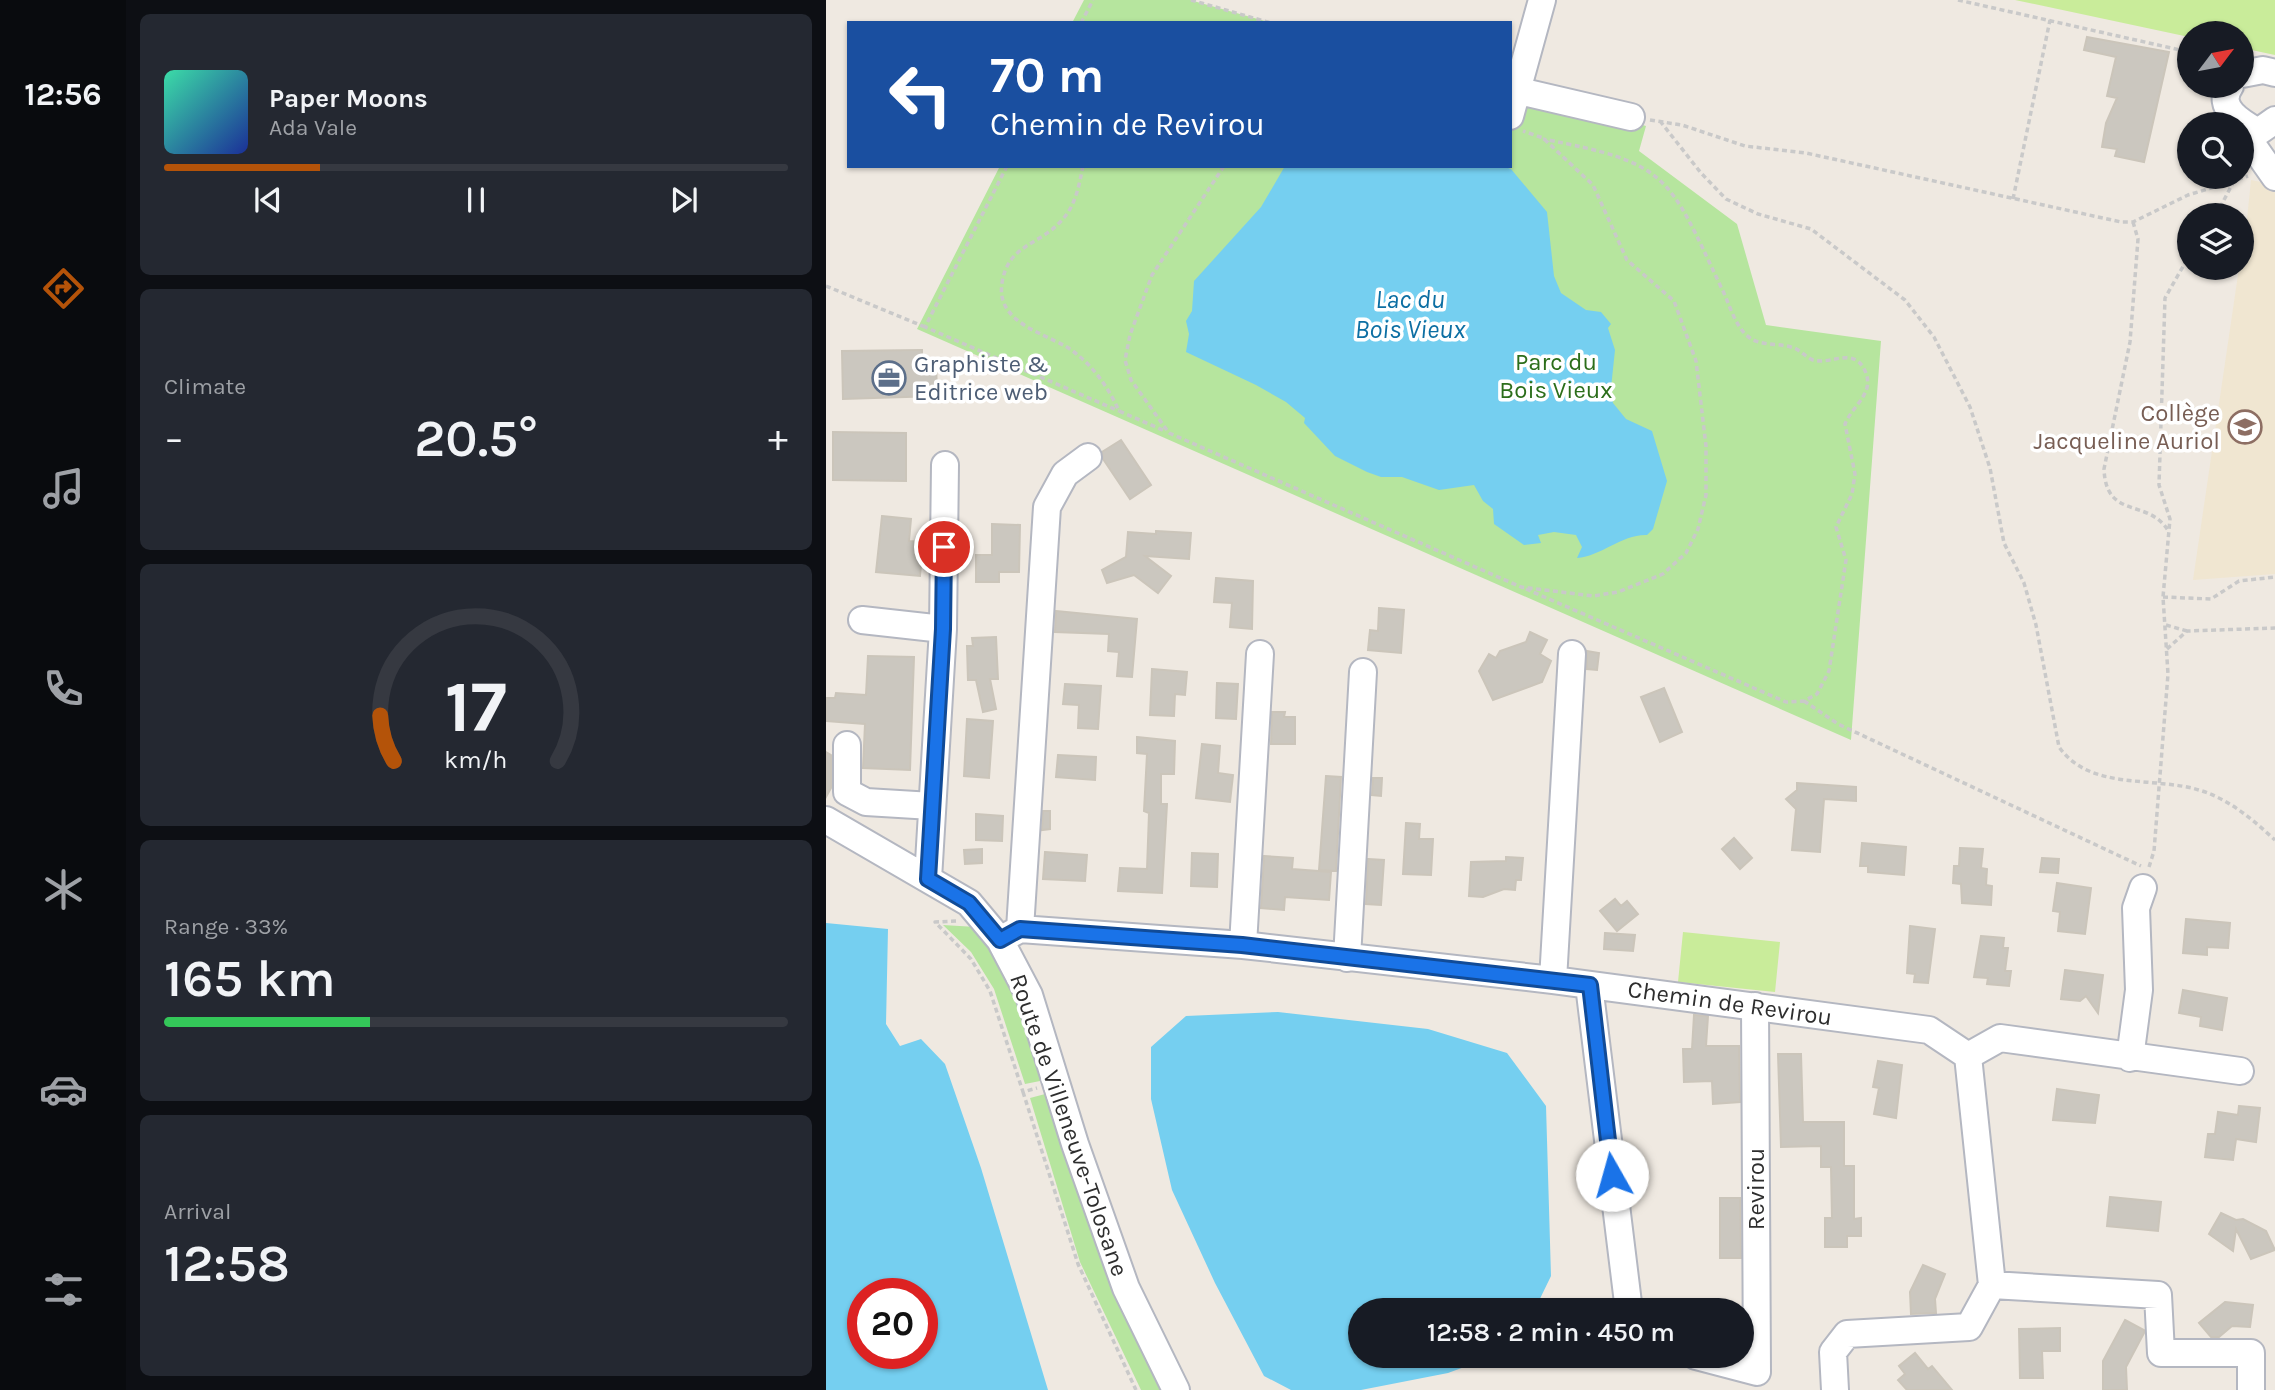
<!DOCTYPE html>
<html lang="en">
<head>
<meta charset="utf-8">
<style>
	:root { --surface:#171b24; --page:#242831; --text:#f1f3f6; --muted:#9ea1a6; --line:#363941; --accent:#b45309 }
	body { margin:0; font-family:Karla,sans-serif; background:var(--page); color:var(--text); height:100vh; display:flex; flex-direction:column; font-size:26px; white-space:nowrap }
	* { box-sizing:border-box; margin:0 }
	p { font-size:23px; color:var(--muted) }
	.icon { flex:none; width:38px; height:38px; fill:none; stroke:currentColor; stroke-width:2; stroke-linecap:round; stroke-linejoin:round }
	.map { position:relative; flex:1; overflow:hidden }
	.side { display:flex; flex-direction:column; gap:14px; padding:14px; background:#0d0f14; width:700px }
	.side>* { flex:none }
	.guide { position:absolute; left:21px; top:21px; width:665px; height:147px; border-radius:0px; box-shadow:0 2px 5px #0004; background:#1a4fa0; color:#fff; overflow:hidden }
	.needle { width:46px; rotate:58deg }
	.fabs { position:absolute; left:1351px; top:21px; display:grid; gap:14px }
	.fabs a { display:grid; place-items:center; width:77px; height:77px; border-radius:50%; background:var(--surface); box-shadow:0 2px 5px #0004; font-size:35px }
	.speed { position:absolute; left:21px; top:1278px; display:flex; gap:14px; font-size:35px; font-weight:700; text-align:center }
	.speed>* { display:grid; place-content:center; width:91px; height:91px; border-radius:50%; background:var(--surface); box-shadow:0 2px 5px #0004; line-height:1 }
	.speed .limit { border:10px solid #d22; background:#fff; color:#111 }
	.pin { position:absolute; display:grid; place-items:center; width:60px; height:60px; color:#fff; margin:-30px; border:4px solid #fff; border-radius:50%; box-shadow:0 2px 7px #0007 }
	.me { position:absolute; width:77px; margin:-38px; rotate:353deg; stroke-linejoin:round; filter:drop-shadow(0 0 5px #0008) }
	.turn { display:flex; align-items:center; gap:24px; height:147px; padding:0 28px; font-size:32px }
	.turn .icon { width:91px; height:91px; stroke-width:2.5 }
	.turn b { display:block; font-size:49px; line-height:60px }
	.big { font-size:52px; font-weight:600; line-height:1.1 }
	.side .tile { flex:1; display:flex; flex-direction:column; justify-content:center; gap:10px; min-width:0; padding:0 24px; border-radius:10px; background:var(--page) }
	.side .dial { align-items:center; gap:0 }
	.dial svg { height:182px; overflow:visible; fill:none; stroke:var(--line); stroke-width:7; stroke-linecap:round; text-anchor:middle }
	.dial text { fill:var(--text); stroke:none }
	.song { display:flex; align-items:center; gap:21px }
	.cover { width:84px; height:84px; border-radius:10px; background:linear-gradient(135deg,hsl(160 70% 55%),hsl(230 70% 35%)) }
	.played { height:7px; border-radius:4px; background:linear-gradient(90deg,var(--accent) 25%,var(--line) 25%) }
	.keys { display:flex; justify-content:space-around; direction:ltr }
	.heat { display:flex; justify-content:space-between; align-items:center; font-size:38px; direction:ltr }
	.charge { height:10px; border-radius:5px; background:linear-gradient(90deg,#34c759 33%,var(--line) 0) }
	.trip { position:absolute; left:522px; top:1298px; width:406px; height:70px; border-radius:35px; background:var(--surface); box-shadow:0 2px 5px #0004; font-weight:600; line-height:70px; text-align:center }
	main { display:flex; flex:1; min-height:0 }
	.tabs { display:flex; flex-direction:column; width:126px; justify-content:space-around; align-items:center; background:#090b0e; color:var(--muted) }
	.tabs .icon { width:49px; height:49px }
	.tabs .selected { color:var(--accent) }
	.tabs b { font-size:32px; color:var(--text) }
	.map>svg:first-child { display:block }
</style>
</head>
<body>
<main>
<nav class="tabs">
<b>12:56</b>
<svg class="icon selected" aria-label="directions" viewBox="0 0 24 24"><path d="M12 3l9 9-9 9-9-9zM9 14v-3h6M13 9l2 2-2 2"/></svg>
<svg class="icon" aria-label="music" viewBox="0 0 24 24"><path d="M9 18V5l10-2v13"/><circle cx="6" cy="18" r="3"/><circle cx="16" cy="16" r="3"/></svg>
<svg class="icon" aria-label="phone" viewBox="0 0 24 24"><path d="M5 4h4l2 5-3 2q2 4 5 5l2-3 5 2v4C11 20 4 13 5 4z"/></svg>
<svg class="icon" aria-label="climate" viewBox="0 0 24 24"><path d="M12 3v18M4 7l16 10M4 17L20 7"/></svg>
<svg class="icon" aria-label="car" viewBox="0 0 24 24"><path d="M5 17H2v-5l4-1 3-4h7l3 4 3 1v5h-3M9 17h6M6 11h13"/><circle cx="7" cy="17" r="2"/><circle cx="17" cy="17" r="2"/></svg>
<svg class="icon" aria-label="filters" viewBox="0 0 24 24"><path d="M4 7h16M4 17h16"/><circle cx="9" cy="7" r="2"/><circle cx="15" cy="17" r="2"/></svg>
</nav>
<section class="side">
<div class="tile">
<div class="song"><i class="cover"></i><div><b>Paper Moons</b><p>Ada Vale</p></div></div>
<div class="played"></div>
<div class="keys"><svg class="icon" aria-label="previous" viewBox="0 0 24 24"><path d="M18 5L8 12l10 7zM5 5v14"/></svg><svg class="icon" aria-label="pause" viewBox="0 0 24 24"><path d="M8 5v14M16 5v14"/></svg><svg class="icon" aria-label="next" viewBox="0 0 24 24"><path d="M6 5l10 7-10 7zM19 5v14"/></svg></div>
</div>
<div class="tile"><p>Climate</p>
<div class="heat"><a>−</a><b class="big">20.5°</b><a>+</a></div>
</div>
<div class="tile dial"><svg viewBox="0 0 100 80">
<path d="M14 69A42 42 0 1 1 86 69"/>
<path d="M14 69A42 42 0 0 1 8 49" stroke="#b45309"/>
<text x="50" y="56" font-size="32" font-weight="700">17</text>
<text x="50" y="72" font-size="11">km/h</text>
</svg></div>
<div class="tile"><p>Range · 33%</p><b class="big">165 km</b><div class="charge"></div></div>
<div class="tile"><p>Arrival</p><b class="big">12:58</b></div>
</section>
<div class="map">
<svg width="1449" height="1390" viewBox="0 0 1449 1390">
	<rect width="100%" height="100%" fill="#efe9e1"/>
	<path fill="#f0e6d1" d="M1425 180 1449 185V574L1367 580 1413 268H1416Z"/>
	<path fill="#b6e59e" d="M258 0H364L446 23H246Z
		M684 89 820 126 813 151 911 224 940 325 1055 341 1025 740 91 329 174 166H684Z
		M117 925 150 927C187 969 201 1027 219 1080L199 1084 168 989 145 952Z
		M223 1093 338 1390H315L254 1262 204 1098Z"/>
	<path fill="#c9ec9a" d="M1189 0H1449V55L1416 48V33H1363V37Z
		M857 932 954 942 949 992 852 982Z"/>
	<path fill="#75cff0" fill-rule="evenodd" d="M459 166H677L685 169 721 212 728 276 735 293 760 310 775 312 785 324 782 328 789 350 785 388 787 403 800 419 826 431 841 481 827 529 821 535C796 534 776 556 751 558L756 547 750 535 728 532 712 535 715 543 698 545 668 524 667 509 657 501 648 485 613 490 576 477H555L541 472 509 456 478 423 479 418 460 402 430 385 360 352 363 334 360 321 366 311 368 281 435 207Z
		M0 923 62 929 60 1024 74 1046 95 1039 119 1064 155 1168 222 1390H0ZM37 1293H96V1353H37Z
		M452 1012 602 1029 681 1053 720 1106 725 1276 708 1311H534V1356H668L622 1373 535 1390H465L438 1376 389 1283 346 1190 325 1099V1047L360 1016Z"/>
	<path fill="#cbc7bf" stroke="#cbc5ba" stroke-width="2" d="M1261 37 1343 52 1318 162 1289 156 1291 149 1276 147 1280 123 1291 98 1281 96 1290 57 1258 50Z
		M96 350V360H110L111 396 17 399 16 351Z
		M7 432 80 433V481L7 480Z
		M295 440 325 485 304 499 277 459 276 452Z
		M56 516 85 519 83 541 97 542 94 576 50 572Z
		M166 524 194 525 193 572H173V582H150V555H166Z
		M330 531 365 533 363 559 319 556 345 576 332 593 308 575 281 583 276 570 300 557 302 532 330 534Z
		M390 578 427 581 426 629 404 627 406 603 388 602Z
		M553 608 578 610 575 653 542 650 544 630 552 631Z
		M230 611 311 619 306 677 291 676 293 652 282 651 283 634 229 632Z
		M704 632 721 640 714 654 725 661 716 682 667 700 653 671 663 654 670 658 674 651 700 642Z
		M170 637 172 679H164L170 709 157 712 150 680H142L141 646H147L146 638Z
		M761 651 773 653 771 670 761 669Z
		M42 656 88 657 84 770 37 768 39 724 0 721V698H9L10 693 40 695Z
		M326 669 361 672 359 695 349 694 348 716 324 715Z
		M391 683 412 684 410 719 390 718Z
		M239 684 275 686 272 729 252 728 253 705 237 704Z
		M838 688 856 732 834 742 815 697Z
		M446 712H459L458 717H469V744H445Z
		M141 719 167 721 163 778 138 776Z
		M311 737 349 741 348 774H335V804H341L336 893 292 891 294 868 321 869 323 813 318 811 321 754 311 753Z
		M376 744 394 746 392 773 407 775 404 802 370 798Z
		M0 752 5 755V788L0 797Z
		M232 755 270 757 269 780 230 777Z
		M500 776 515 777 510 871 493 870Z
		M547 778H556L555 796 546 795Z
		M971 783 1030 787V801L998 799 994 852 966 850 970 809 960 799 971 790Z
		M217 811H224V829L216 830Z
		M150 814 177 816 176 841 150 840Z
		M580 823 594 824 593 839H607L605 875 577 874Z
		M908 838 926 858 914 869 896 849Z
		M1036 843 1080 847 1078 875 1042 872V866H1034Z
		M1134 848 1157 849 1155 868 1161 869 1160 885 1166 886 1165 905 1136 903 1135 884 1127 883 1128 866H1133Z
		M156 849V863L139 864 138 850Z
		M219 852 261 855 259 881 217 879Z
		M366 853 392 854 391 887 365 886Z
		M438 856 467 858 466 869 505 872 503 900 459 897 458 910 435 908Z
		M680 857 697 858 695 880H690L689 890 678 889 657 897 643 896 645 862 680 861Z
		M1216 858 1233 859 1232 873 1214 872Z
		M542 859 558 860 555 905 540 904Z
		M1231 883 1265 888 1259 934 1232 931 1234 912 1227 911Z
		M789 899 795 906 801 901 812 914 791 931 774 911Z
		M1360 919 1404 923 1402 948 1381 947V955L1357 953Z
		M1084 926 1109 929 1102 983 1088 982 1089 974 1081 973Z
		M779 933 809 935 807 951 778 949Z
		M1155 936 1178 938 1177 948H1182L1179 971H1185L1183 986 1161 984 1162 978 1148 977Z
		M1239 970 1277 975 1272 1013 1260 996 1254 1001 1235 999Z
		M1357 990 1401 998 1396 1030 1374 1026 1375 1017 1353 1013Z
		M868 1015 882 1016 880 1046H913L914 1102 887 1104 886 1081 858 1082 857 1049H866Z
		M952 1054H975L977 1122H1018V1166H1028V1219L1035 1218V1236H1021V1247H999V1218H1006L1005 1167H995V1146L955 1147Z
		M1052 1061 1076 1065 1070 1118 1048 1114 1053 1088 1047 1087Z
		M1231 1089 1273 1095 1269 1123 1227 1120Z
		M1413 1106 1434 1108 1430 1142 1410 1139 1407 1160 1379 1157 1382 1134H1389L1392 1112 1412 1115Z
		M1284 1197 1335 1202 1332 1231 1281 1226Z
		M894 1198H914L915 1258H894Z
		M1395 1213 1410 1220 1417 1219 1440 1231 1449 1250 1425 1259 1410 1229 1407 1251 1383 1234Z
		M1097 1265 1119 1274 1109 1299 1110 1313 1085 1314 1084 1292Z
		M1399 1302 1427 1305 1424 1327 1406 1326 1393 1337H1385L1373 1323Z
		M1299 1320 1318 1330V1333L1300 1367 1301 1390H1277V1361Z
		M1234 1328V1351H1216L1217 1378H1194L1193 1329Z
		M1089 1353 1102 1369 1106 1366 1126 1390H1081L1072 1380 1079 1374 1073 1366Z"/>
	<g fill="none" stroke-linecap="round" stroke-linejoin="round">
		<defs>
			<path id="minor" d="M1416 74 1437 70 1449 73
				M1404 86C1389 108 1416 123 1432 132L1449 120
				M693 91 805 117
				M684 116 716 0
				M1416 130 1449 177
				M36 620 117 629 102 879
				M117 629 119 465
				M21 745V792L40 802 106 806
				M0 820 143 903 174 940 203 995 249 1144 300 1288 350 1390
				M194 929 221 507 239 474 262 457
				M174 940 194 929 417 945 727 980 1103 1030 1142 1056 1174 1038 1414 1071
				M417 945 434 654
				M521 958 537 672
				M727 980 746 654
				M763 985 803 1311
				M1142 1056 1166 1285 1332 1295 1335 1353H1425V1390
				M1304 1058 1313 990 1310 908 1317 888
				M870 1356 931 1372 929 1006
				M1009 1390 1007 1352 1021 1334 1143 1327 1166 1285"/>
		</defs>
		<use href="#minor" stroke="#b4b7c1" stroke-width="30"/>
		<path stroke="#c9c9c9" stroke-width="3.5" stroke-dasharray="5 3.5" stroke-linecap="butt" d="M365 0 445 23
			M1132 0 1363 52
			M255 23 267 0
			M824 120 856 125 919 146 980 153 1295 222H1307L1362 195 1408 181
			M834 121 875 173 900 199 932 214 985 229 1079 300 1108 337 1144 407 1164 468 1178 543 1198 583 1210 625 1233 747C1264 791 1327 776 1373 790 1403 799 1426 819 1449 840
			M181 166 99 327 293 411
			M257 166C253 185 250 205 236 220 213 246 182 244 176 283 170 321 214 332 239 346 263 360 282 386 293 411L339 431
			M398 166 326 275 304 335 299 360 305 380 343 433 695 587 767 596 792 592 837 574 860 553 872 529 880 495V446L870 361 848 301 801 260 767 185 717 138 697 131
			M1187 199 1224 20
			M1390 215 1408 181 1422 176
			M1307 222 1312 239 1304 342 1278 469C1280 521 1323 497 1343 532
			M0 286 99 327
			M700 589 960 702 978 701 991 694 1003 671 1020 560 1010 527 1026 494 1029 474 1019 424C1027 404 1052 392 1037 367 1025 348 1004 365 987 360 979 357 974 349 965 347 951 343 936 346 924 338 909 328 903 302 895 287 842 175 843 163 717 139
			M1337 597 1385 599 1413 581 1449 577
			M1340 625 1361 631
			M1341 649 1361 631 1449 628
			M978 701 1012 724 1315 866
			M1323 867 1328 851 1342 674 1337 597 1344 519 1333 485 1339 298 1363 256
			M130 921 109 922 145 959 164 991 197 1092 211 1088
			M197 1092 252 1264 310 1390"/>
		<use href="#minor" stroke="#fff" stroke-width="26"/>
	</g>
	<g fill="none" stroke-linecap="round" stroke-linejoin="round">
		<defs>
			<path id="route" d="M118 547 117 629 102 879 143 903 174 940 194 929 416 945 764 985 786 1175"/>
		</defs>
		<use href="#route" stroke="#114b97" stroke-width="18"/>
		<use href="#route" stroke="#1a73e8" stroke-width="12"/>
	</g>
	<defs>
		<symbol id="office-ring" viewBox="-11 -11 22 22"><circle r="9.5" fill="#fff" stroke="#5c6f8a" stroke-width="1.5"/><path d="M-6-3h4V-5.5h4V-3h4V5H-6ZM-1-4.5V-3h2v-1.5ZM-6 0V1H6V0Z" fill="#5c6f8a"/></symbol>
		<symbol id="school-ring" viewBox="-11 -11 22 22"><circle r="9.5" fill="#fff" stroke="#8d6e63" stroke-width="1.5"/><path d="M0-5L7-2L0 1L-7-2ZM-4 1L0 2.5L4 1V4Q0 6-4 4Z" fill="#8d6e63"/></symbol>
	</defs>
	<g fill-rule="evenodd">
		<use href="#office-ring" x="44" y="359" width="38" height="38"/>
		<use href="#school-ring" x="1400" y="408" width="38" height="38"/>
	</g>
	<g text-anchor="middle" stroke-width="7" stroke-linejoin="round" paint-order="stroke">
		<g font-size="24" fill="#2c6e1b" stroke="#fff">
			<text x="730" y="370">Parc du<tspan x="730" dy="28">Bois Vieux</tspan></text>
		</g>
		<g font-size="24" fill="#4e5e75" stroke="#fff" text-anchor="start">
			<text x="88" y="372">Graphiste &amp;<tspan x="88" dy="28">Editrice web</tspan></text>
		</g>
		<g font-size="24" fill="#785e54" stroke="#fff" text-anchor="end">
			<text x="1394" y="421">Collège<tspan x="1394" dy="28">Jacqueline Auriol</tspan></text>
		</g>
		<g font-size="24" fill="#2e2e2e" stroke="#fff">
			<text transform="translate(904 1003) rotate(8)" y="8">Chemin de Revirou</text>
			<text transform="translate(243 1125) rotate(71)" y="8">Route de Villeneuve-Tolosane</text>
			<text transform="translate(930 1189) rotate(-90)" y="8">Revirou</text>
		</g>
		<g font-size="26" font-style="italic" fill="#0d6fa3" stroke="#fff">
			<text x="584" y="308">Lac du<tspan x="584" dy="30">Bois Vieux</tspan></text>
		</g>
	</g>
</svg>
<div class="fabs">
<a><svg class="needle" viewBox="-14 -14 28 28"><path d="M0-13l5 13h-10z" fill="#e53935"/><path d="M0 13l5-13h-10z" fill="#9ea1a6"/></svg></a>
<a><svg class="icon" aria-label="search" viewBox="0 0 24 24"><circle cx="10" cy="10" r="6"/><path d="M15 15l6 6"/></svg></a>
<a><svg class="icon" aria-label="layers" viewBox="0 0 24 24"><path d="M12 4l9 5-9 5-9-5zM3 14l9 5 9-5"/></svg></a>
</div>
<div class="speed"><div class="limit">20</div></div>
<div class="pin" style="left:118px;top:547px;background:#d93025"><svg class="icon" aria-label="arrive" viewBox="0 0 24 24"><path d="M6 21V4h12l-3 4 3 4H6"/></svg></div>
<svg class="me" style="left:786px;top:1175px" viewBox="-20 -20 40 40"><circle r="19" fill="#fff"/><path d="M0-13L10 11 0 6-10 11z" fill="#1a73e8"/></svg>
<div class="trip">12:58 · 2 min · 450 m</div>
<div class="guide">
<div class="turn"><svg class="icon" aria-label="left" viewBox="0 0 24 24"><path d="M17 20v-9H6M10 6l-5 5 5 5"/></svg><div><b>70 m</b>Chemin de Revirou</div></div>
</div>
</div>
</main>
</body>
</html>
